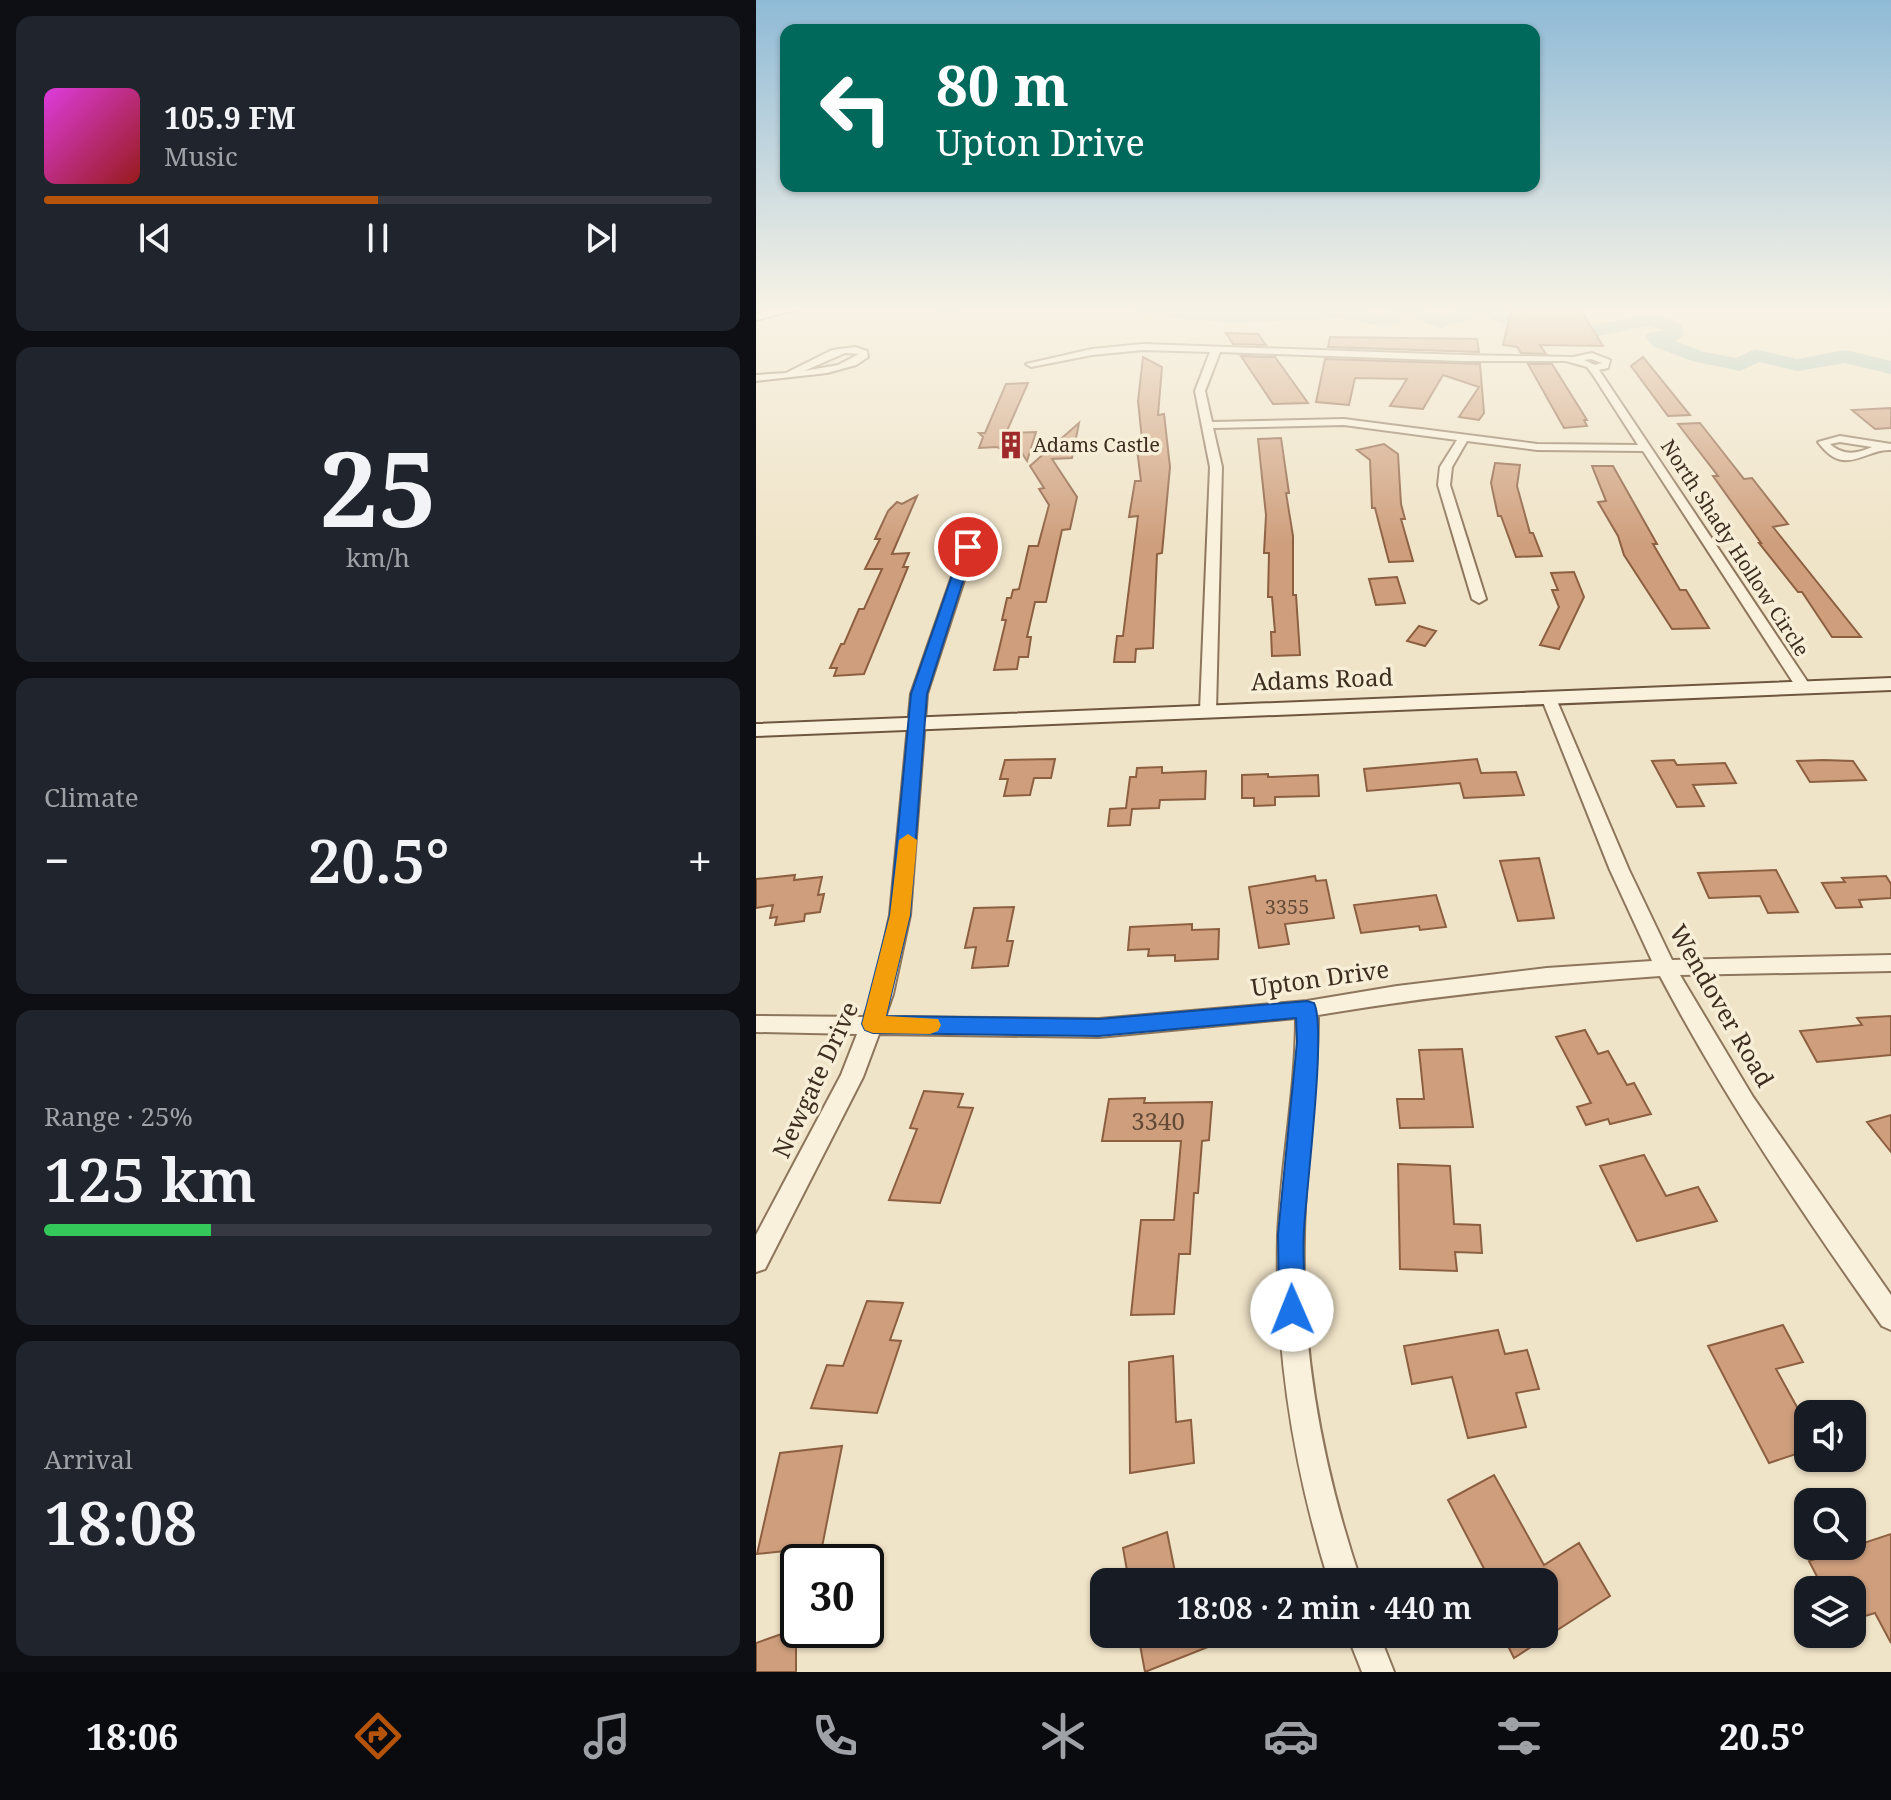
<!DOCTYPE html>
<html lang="en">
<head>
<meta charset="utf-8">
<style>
	:root { --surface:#171b24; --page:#20242c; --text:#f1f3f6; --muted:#9ea1a6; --line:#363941; --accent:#b45309 }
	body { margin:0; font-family:"Noto Serif",serif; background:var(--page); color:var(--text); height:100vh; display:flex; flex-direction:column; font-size:30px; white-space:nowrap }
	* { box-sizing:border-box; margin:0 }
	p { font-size:26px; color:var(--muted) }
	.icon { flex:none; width:44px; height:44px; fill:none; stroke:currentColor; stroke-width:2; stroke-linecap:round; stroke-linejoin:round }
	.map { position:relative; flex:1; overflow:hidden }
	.sheet { display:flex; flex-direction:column; gap:16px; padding:16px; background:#0d0f14; width:756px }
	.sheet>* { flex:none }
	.guide { position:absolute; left:24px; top:24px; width:760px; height:168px; border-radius:16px; box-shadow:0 2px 6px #0004; background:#00695c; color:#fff; overflow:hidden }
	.controls { position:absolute; left:1038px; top:1400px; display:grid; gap:16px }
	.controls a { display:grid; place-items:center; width:72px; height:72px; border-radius:16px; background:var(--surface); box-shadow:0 2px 6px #0004; font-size:40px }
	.speed { position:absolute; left:24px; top:1544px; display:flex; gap:16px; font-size:40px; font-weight:700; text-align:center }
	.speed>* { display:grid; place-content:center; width:104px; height:104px; border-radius:50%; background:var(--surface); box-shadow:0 2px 6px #0004; line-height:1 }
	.speed .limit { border:4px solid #111; border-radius:12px; background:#fff; color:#111 }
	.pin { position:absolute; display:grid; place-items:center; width:68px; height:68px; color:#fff; margin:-34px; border:4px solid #fff; border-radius:50%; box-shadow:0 2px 8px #0007 }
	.me { position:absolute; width:88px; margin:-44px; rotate:359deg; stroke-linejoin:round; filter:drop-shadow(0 0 6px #0008) }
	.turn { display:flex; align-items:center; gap:28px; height:168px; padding:0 24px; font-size:36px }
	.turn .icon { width:104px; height:104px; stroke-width:2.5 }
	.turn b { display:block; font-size:56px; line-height:68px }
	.big { font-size:60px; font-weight:600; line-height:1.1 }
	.sheet .tile { flex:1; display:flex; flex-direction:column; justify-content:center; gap:12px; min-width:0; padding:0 28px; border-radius:16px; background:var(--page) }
	.sheet .dial { align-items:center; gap:0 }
	.dial b { font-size:104px; line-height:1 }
	.song { display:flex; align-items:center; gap:24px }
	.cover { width:96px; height:96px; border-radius:12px; background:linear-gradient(135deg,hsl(300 70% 55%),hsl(0 70% 35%)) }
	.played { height:8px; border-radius:4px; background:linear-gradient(90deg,var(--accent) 50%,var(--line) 50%) }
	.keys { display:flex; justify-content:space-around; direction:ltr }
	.heat { display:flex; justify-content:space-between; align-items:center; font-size:44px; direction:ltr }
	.charge { height:12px; border-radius:6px; background:linear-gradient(90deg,#34c759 25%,var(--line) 0) }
	.trip { position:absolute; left:334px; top:1568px; width:468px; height:80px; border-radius:16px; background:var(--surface); box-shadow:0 2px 6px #0004; font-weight:600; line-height:80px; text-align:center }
	.tabs { display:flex; height:128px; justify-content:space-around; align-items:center; background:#090b0e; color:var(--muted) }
	.tabs .icon { width:56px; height:56px }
	.tabs .current { color:var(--accent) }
	.tabs b { font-size:36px; color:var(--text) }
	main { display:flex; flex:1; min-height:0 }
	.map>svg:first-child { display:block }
</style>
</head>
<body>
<main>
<section class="sheet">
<div class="tile">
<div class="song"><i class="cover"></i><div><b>105.9 FM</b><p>Music</p></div></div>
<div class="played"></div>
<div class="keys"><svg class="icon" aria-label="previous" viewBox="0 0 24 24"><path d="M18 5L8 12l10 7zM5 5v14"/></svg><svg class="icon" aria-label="pause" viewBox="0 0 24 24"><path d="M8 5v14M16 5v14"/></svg><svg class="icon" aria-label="next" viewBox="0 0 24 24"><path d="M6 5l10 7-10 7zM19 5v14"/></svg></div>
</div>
<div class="tile dial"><b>25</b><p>km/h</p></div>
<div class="tile"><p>Climate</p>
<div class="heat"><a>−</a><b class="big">20.5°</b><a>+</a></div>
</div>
<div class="tile"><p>Range · 25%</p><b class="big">125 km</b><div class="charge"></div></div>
<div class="tile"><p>Arrival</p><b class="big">18:08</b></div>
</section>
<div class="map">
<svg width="1135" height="1672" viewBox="0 0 1135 1672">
	<rect width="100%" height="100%" fill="#f0e4c8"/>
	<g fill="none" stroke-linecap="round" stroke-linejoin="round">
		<path fill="#a9c4bc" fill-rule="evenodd" d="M179 309H208L199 315 181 313Z
			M372 309H603L627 315 629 309H667L685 315 703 309H745L769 319 809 325 843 324 891 314 914 318 926 325 928 335 919 341 948 352 980 358 999 349 1041 359 1089 350 1135 361V374L1089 363 1041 371 1003 362 984 371 936 361 897 346 889 337 892 333 907 330 891 326 843 336 809 337 758 328 728 316 685 328 647 315 644 325 624 326 587 318 477 323 381 315Z"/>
	</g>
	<path fill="#cf9f7d" stroke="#8d5f41" stroke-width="2" d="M756 309H824L847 346 784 345 790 354 765 353 761 347 747 345Z
		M470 333 502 334 510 345 477 344Z
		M574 337 721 339 723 352 572 347Z
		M485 356 519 357 552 403 517 404Z
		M387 357 406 367 402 415 408 414 414 467 406 553 401 554 397 648 380 649 379 662H358L361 636H367L382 516 373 517 379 481H385L381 449H387L382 401Z
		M887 357 934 415 912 416 875 366Z
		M569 359 724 364 728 413 723 420 703 417 723 387 687 375 667 409 634 406 651 379 599 378 593 405 560 402Z
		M772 364H796L831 420H828L831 426 808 428Z
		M272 383 250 433 280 432 271 461 264 450 250 452 241 447 223 448 227 437 223 433H229L250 384Z
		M1135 408V428L1119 429 1096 410Z
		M323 423 316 458 296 459 321 497 314 529 306 530 290 602H279L271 637H275L272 657H263L261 669 238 670 250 620H246L251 598H255L257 590 263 589 273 546H282L293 505 283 489 288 488 274 466Z
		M944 423 988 479 996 478 1032 524 1017 527 1105 637H1076L1046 592H1042L1003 543H1005L957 476H962L922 424Z
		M525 438 533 493H530L537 536V595H540L544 655 516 656 515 632H519L516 597H512L513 553H508L510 515 502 439Z
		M628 444 642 454 645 504 649 519H645L657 561 633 562 619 508H616L614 460 601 450Z
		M739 463 764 465 761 486 774 533H777L786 556 760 557 745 516H742L735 483Z
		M836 466H857L901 544H897L924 590H930L953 628 916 629 868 555 862 536 842 502 850 501Z
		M161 496 136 554 153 553 147 567H152L108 674 78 676 81 668H74L85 644H88L103 609H108L126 569H109L124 539H119L132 511 141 502 146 504Z
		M818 572 828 597 803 649 784 645 803 607 796 590H802L795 573Z
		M641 577 649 603 620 605 613 579Z
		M663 626 680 631 669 646 651 641Z
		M299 759 295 778H278L274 795 248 796 252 779H244L249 760Z
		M721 759 725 773 760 772 768 795 708 798 704 783 611 791 608 769Z
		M918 760 921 765 969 763 980 783 937 785 948 806 921 807 896 761Z
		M1067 760 1097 761 1110 780 1054 782 1041 761Z
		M406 767V773L450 771 449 799 404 800 403 808 376 809 374 825 352 826 354 809 370 808 374 777H380L381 768Z
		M512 774V777L562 775 563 796 519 797V805L498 806V798H486V775Z
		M783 858 798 918 762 921 744 861Z
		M1020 870 1042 912 1012 913 1004 896 953 898 942 873Z
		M39 875 38 880 66 877 62 895 68 894 64 912 49 914 48 921 19 925 21 917 14 918 17 905 0 908V879Z
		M559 876 560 881 570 880 578 918 529 924 533 944 503 948 493 887Z
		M1130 876 1135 884V898L1103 900 1106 907 1080 908 1066 883 1089 882 1086 878Z
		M680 895 690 927 664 930 663 926 605 933 598 905Z
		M258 907 251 941H257L252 966 216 968 220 947 209 948 218 908Z
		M436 924V930L463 929 462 959 419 961V955L392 956 393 949 372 950 374 927Z
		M1135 1016V1055L1061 1062 1044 1031 1106 1025 1101 1018Z
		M829 1030 842 1054 852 1051 871 1085 878 1083 895 1114 854 1124 852 1119 830 1125 821 1107 835 1103 800 1037Z
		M706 1049 717 1127 644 1128 641 1099H668L663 1050Z
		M168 1091 207 1094 202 1107 217 1108 184 1203 133 1200 161 1129 154 1128Z
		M389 1098 388 1103 456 1102 453 1140 446 1141 442 1193H438L434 1254H423L418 1314 375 1315 385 1220H418L425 1141H346L353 1099Z
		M1135 1115V1152L1111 1122Z
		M888 1155 910 1196 942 1187 961 1221 881 1241 844 1166Z
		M642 1164 694 1166 698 1224 724 1225 726 1253 699 1252 701 1271 644 1269Z
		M111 1301 147 1303 134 1340 145 1341 121 1413 55 1408 71 1365 87 1366Z
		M1027 1325 1047 1362 1020 1369 1052 1427V1450L1013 1463 952 1346Z
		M742 1330 749 1354 771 1350 783 1389 760 1393 770 1427 712 1438 696 1377 656 1384 648 1346Z
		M417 1356 420 1422 435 1420 438 1463 374 1473 373 1362Z
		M86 1446 66 1547 1 1554 24 1453Z
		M738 1475 788 1565 823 1543 854 1596 758 1658 746 1634H788V1582H735L692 1500Z
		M411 1532 421 1582H373L367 1548Z
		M1135 1534V1643L1119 1613 1096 1620V1590H1068L1053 1561Z
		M40 1629V1672H0V1643Z
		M382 1634H482V1635L389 1672Z"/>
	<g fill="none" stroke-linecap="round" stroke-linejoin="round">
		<defs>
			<path id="street" d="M387 344 707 355 817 357 836 353 854 360 852 368 843 370 1055 687 1047 692 1042 690 887 451 781 450 711 441 696 467 694 485 730 599 723 603 716 599 682 485 684 467 701 440 588 425 457 428 466 467 460 711 452 716 446 714 444 711 454 467 439 391 454 352 387 350 336 355 275 367 270 364 336 349ZM464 352 707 361H810L831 367 837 375 882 445 781 444 588 419 456 422 449 391ZM835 359 846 363 839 365 828 360Z
				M99 347 111 351 112 357 100 365 71 373 0 381V375L30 373 76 350ZM89 353 103 354 82 365 48 371Z
				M1084 436 1135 444V450C1109 448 1089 479 1062 442ZM1084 442 1116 447C1101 454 1087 456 1074 444Z
				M221 518 227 522 171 694 154 915 137 994 129 1017 343 1019 551 1001 641 986 791 968 896 961 854 870 785 697 793 692 798 694 873 870 916 960 1135 955V971L924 975 997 1097 1135 1295V1330L1126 1326C1046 1213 969 1099 904 976 789 984 675 996 562 1015 562 1089 549 1161 548 1235 545 1354 567 1469 605 1582H573C538 1469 519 1355 522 1236 525 1163 540 1091 540 1018L343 1037 123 1034 107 1077 9 1269 0 1272V1235L85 1075 101 1034 0 1032V1016L108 1017 117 994 134 915 155 694 215 522Z
				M591 1634H623L638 1672H606Z"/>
			<path id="secondary" d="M20 309H44L0 320V314Z
				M1135 678V690L0 736V724Z"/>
		</defs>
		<use href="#street" stroke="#8d765c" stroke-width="4"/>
		<use href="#secondary" stroke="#6f573f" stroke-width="4"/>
		<use href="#street" fill="#faf1dc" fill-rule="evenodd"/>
		<use href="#secondary" fill="#faf1dc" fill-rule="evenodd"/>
	</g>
	<linearGradient id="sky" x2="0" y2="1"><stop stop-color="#8fbad6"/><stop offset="0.57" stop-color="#f8f3e6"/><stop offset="1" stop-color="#f8f3e6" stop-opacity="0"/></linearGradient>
	<rect width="1135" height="543" fill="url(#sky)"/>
	<path fill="#1a73e8" stroke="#114b97" stroke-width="2" d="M212 543 218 547 171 694 154 915 130 1016 343 1019 551 1001 558 1003C571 1028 550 1190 548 1230 546 1256 549 1283 550 1310L546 1319 536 1323 527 1319 523 1310 522 1234 541 1042 540 1018 343 1036 117 1033 109 1030 106 1024 134 915 155 694 206 547Z"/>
	<path fill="#f59e0b" d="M152 834 161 840 154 915 130 1016 182 1019 185 1025 182 1031 174 1034 117 1033 109 1030 106 1024 134 915 143 840Z"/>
	<defs>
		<symbol id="building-bare" viewBox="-9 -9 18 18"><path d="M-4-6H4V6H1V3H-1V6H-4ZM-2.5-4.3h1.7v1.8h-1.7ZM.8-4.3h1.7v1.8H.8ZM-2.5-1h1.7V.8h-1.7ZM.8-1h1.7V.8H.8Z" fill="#9e2a2b" stroke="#f7eed8" stroke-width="2.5" paint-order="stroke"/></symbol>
	</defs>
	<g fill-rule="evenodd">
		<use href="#building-bare" x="235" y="425" width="40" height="40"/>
	</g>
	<g text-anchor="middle" stroke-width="7" stroke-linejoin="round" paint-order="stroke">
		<g font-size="20" fill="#3d2e20" stroke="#f7eed8" text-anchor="start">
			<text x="277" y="452">Adams Castle</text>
		</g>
		<g font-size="20" fill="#3d2e20" stroke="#f7eed8">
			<text transform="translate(979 548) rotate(57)" y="7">North Shady Hollow Circle</text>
		</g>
		<g font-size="20" fill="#624a37">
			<text x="531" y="914">3355</text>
		</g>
		<g font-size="24" fill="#3d2e20" stroke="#f7eed8">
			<text transform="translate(566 680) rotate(-2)" y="8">Adams Road</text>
			<text transform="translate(564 979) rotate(-8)" y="8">Upton Drive</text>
			<text transform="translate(965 1006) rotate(60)" y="8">Wendover Road</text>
			<text transform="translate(60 1080) rotate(-65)" y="8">Newgate Drive</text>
		</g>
		<g font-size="24" fill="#624a37">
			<text x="402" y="1130">3340</text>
		</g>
	</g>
</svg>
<div class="controls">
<a><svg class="icon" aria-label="sound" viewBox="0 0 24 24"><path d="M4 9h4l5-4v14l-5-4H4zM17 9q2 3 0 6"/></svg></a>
<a><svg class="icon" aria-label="search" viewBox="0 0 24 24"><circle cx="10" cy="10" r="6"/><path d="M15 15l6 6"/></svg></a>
<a><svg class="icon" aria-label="layers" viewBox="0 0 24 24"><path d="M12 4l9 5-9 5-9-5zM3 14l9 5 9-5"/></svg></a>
</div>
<div class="speed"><div class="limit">30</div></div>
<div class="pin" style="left:212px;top:547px;background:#d93025"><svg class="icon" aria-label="arrive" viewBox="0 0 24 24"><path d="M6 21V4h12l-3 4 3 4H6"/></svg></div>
<svg class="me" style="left:536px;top:1310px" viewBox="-20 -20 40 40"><circle r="19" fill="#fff"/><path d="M0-13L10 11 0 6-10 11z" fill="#1a73e8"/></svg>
<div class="trip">18:08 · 2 min · 440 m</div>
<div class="guide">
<div class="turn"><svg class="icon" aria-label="left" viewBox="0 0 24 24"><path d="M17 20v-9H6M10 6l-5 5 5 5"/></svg><div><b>80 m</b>Upton Drive</div></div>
</div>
</div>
</main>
<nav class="tabs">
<b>18:06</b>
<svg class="icon current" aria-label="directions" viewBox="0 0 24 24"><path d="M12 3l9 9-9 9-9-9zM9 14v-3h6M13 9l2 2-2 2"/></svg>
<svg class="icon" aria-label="music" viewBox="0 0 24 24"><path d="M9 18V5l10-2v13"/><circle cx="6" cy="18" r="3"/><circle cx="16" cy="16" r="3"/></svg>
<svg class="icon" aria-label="phone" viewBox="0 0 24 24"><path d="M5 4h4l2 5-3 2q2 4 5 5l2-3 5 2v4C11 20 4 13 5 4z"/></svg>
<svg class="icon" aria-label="climate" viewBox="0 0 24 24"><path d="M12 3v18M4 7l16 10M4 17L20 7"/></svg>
<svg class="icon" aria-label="car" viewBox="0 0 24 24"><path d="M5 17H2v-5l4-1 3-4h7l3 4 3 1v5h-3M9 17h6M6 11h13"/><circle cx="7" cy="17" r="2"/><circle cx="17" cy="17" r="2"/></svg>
<svg class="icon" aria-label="filters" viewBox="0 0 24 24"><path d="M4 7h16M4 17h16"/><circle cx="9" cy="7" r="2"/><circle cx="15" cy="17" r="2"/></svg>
<b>20.5°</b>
</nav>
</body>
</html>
